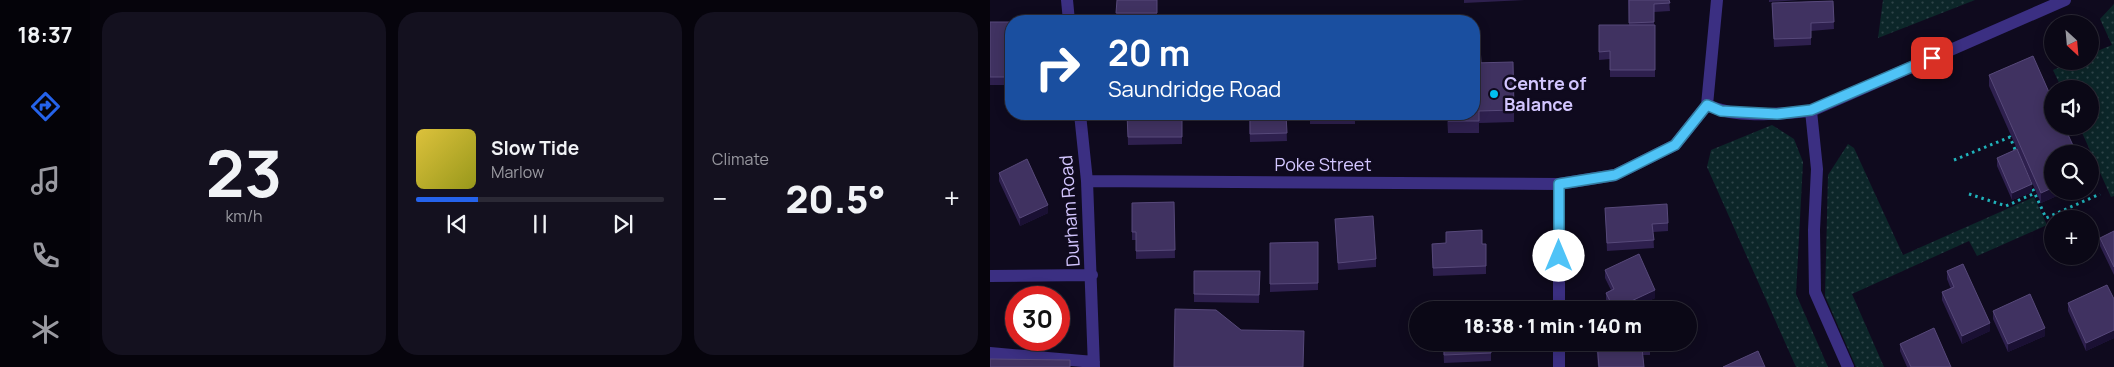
<!DOCTYPE html>
<html lang="en">
<head>
<meta charset="utf-8">
<style>
	:root { --surface:#0b0816; --page:#14111f; --text:#f1f3f6; --muted:#9a9aa1; --line:#2b2935; --accent:#2563eb }
	body { margin:0; font-family:Manrope,sans-serif; background:var(--page); color:var(--text); height:100vh; display:flex; flex-direction:column; font-size:19px; white-space:nowrap }
	* { box-sizing:border-box; margin:0 }
	p { font-size:16px; color:var(--muted) }
	.icon { flex:none; width:28px; height:28px; fill:none; stroke:currentColor; stroke-width:2; stroke-linecap:round; stroke-linejoin:round }
	.map { position:relative; flex:1; overflow:hidden }
	.sheet { display:flex; flex-direction:column; gap:12px; padding:12px; background:#06040c; width:900px }
	.sheet>* { flex:none }
	.hud { position:absolute; left:15px; top:15px; width:475px; height:105px; border-radius:20px; box-shadow:0 2px 12px #0003,0 0 0 1px var(--line); background:#1a4fa0; color:#fff; overflow:hidden }
	.needle { width:32px; rotate:154deg }
	.fabs { position:absolute; left:1054px; top:15px; display:grid; gap:10px }
	.fabs a { display:grid; place-items:center; width:55px; height:55px; border-radius:50%; background:var(--surface); box-shadow:0 2px 12px #0003,0 0 0 1px var(--line); font-size:25px }
	.speed { position:absolute; left:15px; top:286px; display:flex; gap:10px; font-size:25px; font-weight:700; text-align:center }
	.speed>* { display:grid; place-content:center; width:65px; height:65px; border-radius:50%; background:var(--surface); box-shadow:0 2px 12px #0003,0 0 0 1px var(--line); line-height:1 }
	.speed .limit { border:8px solid #d22; background:#fff; color:#111 }
	.pin { position:absolute; display:grid; place-items:center; width:42px; height:42px; color:#fff; margin:-21px; border-radius:10px; box-shadow:0 2px 8px #0006 }
	.me { position:absolute; width:55px; margin:-28px; rotate:0deg; stroke-linejoin:round; filter:drop-shadow(0 0 4px #0008) }
	.turn { display:flex; align-items:center; gap:18px; height:105px; padding:0 20px; font-size:22px }
	.turn .icon { width:65px; height:65px; stroke-width:2.5 }
	.turn b { display:block; font-size:35px; line-height:42px }
	.big { font-size:38px; font-weight:800; line-height:1.1 }
	.sheet .tile { flex:1; display:flex; flex-direction:column; justify-content:center; gap:8px; min-width:0; padding:0 18px; border-radius:20px; background:var(--page) }
	.sheet .dial { align-items:center; gap:0 }
	.dial b { font-size:65px; line-height:1 }
	.song { display:flex; align-items:center; gap:15px }
	.cover { width:60px; height:60px; border-radius:8px; background:linear-gradient(135deg,hsl(50 70% 55%),hsl(60 70% 35%)) }
	.played { height:5px; border-radius:2px; background:linear-gradient(90deg,var(--accent) 25%,var(--line) 25%) }
	.keys { display:flex; justify-content:space-around; direction:ltr }
	.heat { display:flex; justify-content:space-between; align-items:center; font-size:28px; direction:ltr }
	.sheet .tiles { flex:1; display:grid; gap:12px; grid-template-columns:repeat(3,1fr) }
	.trip { position:absolute; left:419px; top:301px; width:288px; height:50px; border-radius:25px; background:var(--surface); box-shadow:0 2px 12px #0003,0 0 0 1px var(--line); font-weight:800; line-height:50px; text-align:center }
	main { display:flex; flex:1; min-height:0 }
	.tab-bar { display:flex; flex-direction:column; width:90px; justify-content:space-around; align-items:center; background:#040309; color:var(--muted) }
	.tab-bar .icon { width:35px; height:35px }
	.tab-bar .on { color:var(--accent) }
	.tab-bar b { font-size:22px; color:var(--text) }
	.map>svg:first-child { display:block }
</style>
</head>
<body>
<main>
<nav class="tab-bar">
<b>18:37</b>
<svg class="icon on" aria-label="directions" viewBox="0 0 24 24"><path d="M12 3l9 9-9 9-9-9zM9 14v-3h6M13 9l2 2-2 2"/></svg>
<svg class="icon" aria-label="music" viewBox="0 0 24 24"><path d="M9 18V5l10-2v13"/><circle cx="6" cy="18" r="3"/><circle cx="16" cy="16" r="3"/></svg>
<svg class="icon" aria-label="phone" viewBox="0 0 24 24"><path d="M5 4h4l2 5-3 2q2 4 5 5l2-3 5 2v4C11 20 4 13 5 4z"/></svg>
<svg class="icon" aria-label="climate" viewBox="0 0 24 24"><path d="M12 3v18M4 7l16 10M4 17L20 7"/></svg>
</nav>
<section class="sheet">
<div class="tiles">
<div class="tile dial"><b>23</b><p>km/h</p></div>
<div class="tile">
<div class="song"><i class="cover"></i><div><b>Slow Tide</b><p>Marlow</p></div></div>
<div class="played"></div>
<div class="keys"><svg class="icon" aria-label="previous" viewBox="0 0 24 24"><path d="M18 5L8 12l10 7zM5 5v14"/></svg><svg class="icon" aria-label="pause" viewBox="0 0 24 24"><path d="M8 5v14M16 5v14"/></svg><svg class="icon" aria-label="next" viewBox="0 0 24 24"><path d="M6 5l10 7-10 7zM19 5v14"/></svg></div>
</div>
<div class="tile"><p>Climate</p>
<div class="heat"><a>−</a><b class="big">20.5°</b><a>+</a></div>
</div>
</div>
</section>
<div class="map">
<svg width="1124" height="367" viewBox="0 0 1124 367">
	<defs>
		<pattern id="grass-dots" width="8" height="8" patternUnits="userSpaceOnUse" patternTransform="scale(1.25)"><rect width="8" height="8" fill="#0c2629"/><path d="M2 2h.1M6 6h.1" fill="none" stroke="#2e4449" stroke-width="1.8" stroke-linecap="round"/></pattern>
	</defs>
	<rect width="100%" height="100%" fill="#0f0a1e"/>
	<path fill="url(#grass-dots)" d="M893 0H985L888 38Z
		M1124 4V196L1121 197 1089 126H1100V89H1072L1063 70 1083 61H1100V54L1122 45 1110 19Z
		M782 125 804 139 813 162 806 294 838 367H806L717 167 721 150Z
		M858 144 864 148 913 255 1044 197 1057 225 987 256 979 241 862 294 894 367H866L835 296 838 175Z"/>
	<g fill="none" stroke-linecap="round" stroke-linejoin="round">
		<path stroke="#20b2ba" stroke-width="3" stroke-dasharray="2.5 4" stroke-linecap="butt" d="M964 160 1020 137 1026 152
			M1040 183 1056 218 1110 194
			M979 194 1016 206 1045 193"/>
		<path stroke="#3b2f82" stroke-width="12" d="M77 0 79 21
			M717 105C748 119 788 114 821 111L1075 0
			M821 111 827 169 824 230 825 292 858 367
			M90 114 97 181 104 367
			M97 181 569 184 625 175 685 145 717 105 727 0
			M0 276 102 275
			M569 310V184
			M0 353 104 362
			M569 367V342"/>
	</g>
	<path fill="#2e204e" d="M127 0H167V21H126Z
		M474 0H535L474 3Z
		M638 0H679L680 11 664 12V25H665V77H620V59L609 60V25H639Z
		M779 0H809L779 2Z
		M843 1 844 29 821 31V45L784 47 782 3Z
		M0 22H21V85H0Z
		M491 63 524 110V122L489 123V133H458L457 114Z
		M999 75 1062 191H1078L1051 203 999 86Z
		M137 114H192V144L138 145Z
		M259 114H296L297 141 260 142Z
		M320 114H365V124H320Z
		M379 114H399V115L379 116Z
		M1007 158 1042 192 1022 200 1007 166Z
		M9 173 58 213 30 226 9 181Z
		M184 202 185 258 146 259V240H142V203Z
		M615 208 678 223V231L663 232 664 248 617 251Z
		M345 219 386 259V267L348 270Z
		M1124 231V275L1110 246V238Z
		M328 242V290L280 292V243Z
		M456 243 496 244V274L443 276 442 244Z
		M615 270 665 298 639 310H620L616 300V293L621 290 615 278Z
		M204 271H270L269 303 204 302Z
		M957 271 1000 331 972 344 952 300V292L961 289 957 279Z
		M1124 299V338L1096 351 1078 311V303Z
		M1003 311 1055 336 1018 352 1003 319Z
		M453 342H501V361L454 363Z
		M606 342H660V355H653L654 367H608Z
		M910 344 961 367H917L910 351Z"/>
	<path fill="#1a1033" d="M1042 184V192L1022 200V193Z
		M1062 188V191H1078L1051 203V193Z
		M58 205V213L30 226V218Z
		M665 290V298L639 310H624Z
		M1000 323V331L972 344V336Z
		M1055 328V336L1018 352V344Z
		M1124 330V338L1096 351V343Z"/>
	<path fill="#403261" stroke="#57497a" d="M127 0H167V13H126Z
		M639 0H679L680 3 664 4V22L639 23Z
		M843 1 844 22 821 23V38L784 39 782 3Z
		M0 22H21V77H0Z
		M609 25H665V70H620V51L609 52Z
		M484 29H489L491 63H484Z
		M1043 56 1062 99V126H1074L1087 154H1062V188L1051 193 999 75Z
		M523 62 524 110 489 111V121H458V114H484V63Z
		M137 114H192V137H138Z
		M260 114H296L297 133 260 134Z
		M320 114H365V116H320Z
		M1027 149 1042 184 1022 193 1007 158Z
		M37 159 58 205 30 218 9 173Z
		M184 202 185 250 146 251V232H142V203Z
		M677 204 678 223 662 224 664 240 617 243 615 208Z
		M383 216 386 259 348 263 345 219Z
		M492 230V244H496V266L443 268 442 244 456 243V232Z
		M1124 231V267L1110 238Z
		M328 242V283L280 284V243Z
		M649 254 665 290 624 309 616 293 624 289 615 270Z
		M973 264 1000 323 972 336 952 292 964 287 957 271Z
		M204 271H270L269 295 204 294Z
		M1117 285 1124 299V330L1096 343 1078 303Z
		M1040 294 1055 328 1018 344 1003 311Z
		M185 309 226 310 251 330 314 331 313 367H184Z
		M944 328 961 367H921L910 344Z
		M454 342H501V353L454 355Z
		M607 342H660V347L652 348 654 367H609Z
		M768 351 775 367H733Z
		M0 359 80 360V367H0Z"/>
	<g fill="none" stroke-linecap="round" stroke-linejoin="round">
		<defs>
			<path id="route" d="M569 256V184L625 175 685 145 717 105 731 111 787 114 821 110 942 58"/>
		</defs>
		<use href="#route" stroke="#337fa1" stroke-width="12"/>
		<use href="#route" stroke="#4fc3f7" stroke-width="9"/>
	</g>
	<circle fill="#00bff1" stroke="#0f0a1e" stroke-width="2" cx="504" cy="94" r="5"/>
	<g text-anchor="middle" stroke-width="5" stroke-linejoin="round" paint-order="stroke">
		<g font-size="18" font-weight="bold" fill="#d3c6ff" stroke="#0f0a1e" text-anchor="start">
			<text x="514" y="90">Centre of<tspan x="514" dy="21">Balance</tspan></text>
		</g>
		<g font-size="18" fill="#d3c6ff" stroke="#0f0a1e">
			<text x="333" y="171">Poke Street</text>
			<text transform="translate(80 211) rotate(-94)" y="6">Durham Road</text>
		</g>
	</g>
</svg>
<div class="fabs">
<a><svg class="needle" viewBox="-14 -14 28 28"><path d="M0-13l5 13h-10z" fill="#e53935"/><path d="M0 13l5-13h-10z" fill="#9a9aa1"/></svg></a>
<a><svg class="icon" aria-label="sound" viewBox="0 0 24 24"><path d="M4 9h4l5-4v14l-5-4H4zM17 9q2 3 0 6"/></svg></a>
<a><svg class="icon" aria-label="search" viewBox="0 0 24 24"><circle cx="10" cy="10" r="6"/><path d="M15 15l6 6"/></svg></a>
<a>+</a>
</div>
<div class="speed"><div class="limit">30</div></div>
<div class="pin" style="left:942px;top:58px;background:#d93025"><svg class="icon" aria-label="arrive" viewBox="0 0 24 24"><path d="M6 21V4h12l-3 4 3 4H6"/></svg></div>
<svg class="me" style="left:569px;top:256px" viewBox="-20 -20 40 40"><circle r="19" fill="#fff"/><path d="M0-13L10 11 0 6-10 11z" fill="#4fc3f7"/></svg>
<div class="trip">18:38 · 1 min · 140 m</div>
<div class="hud">
<div class="turn"><svg class="icon" aria-label="right" viewBox="0 0 24 24"><path d="M7 20v-9h11M14 6l5 5-5 5"/></svg><div><b>20 m</b>Saundridge Road</div></div>
</div>
</div>
</main>
</body>
</html>
